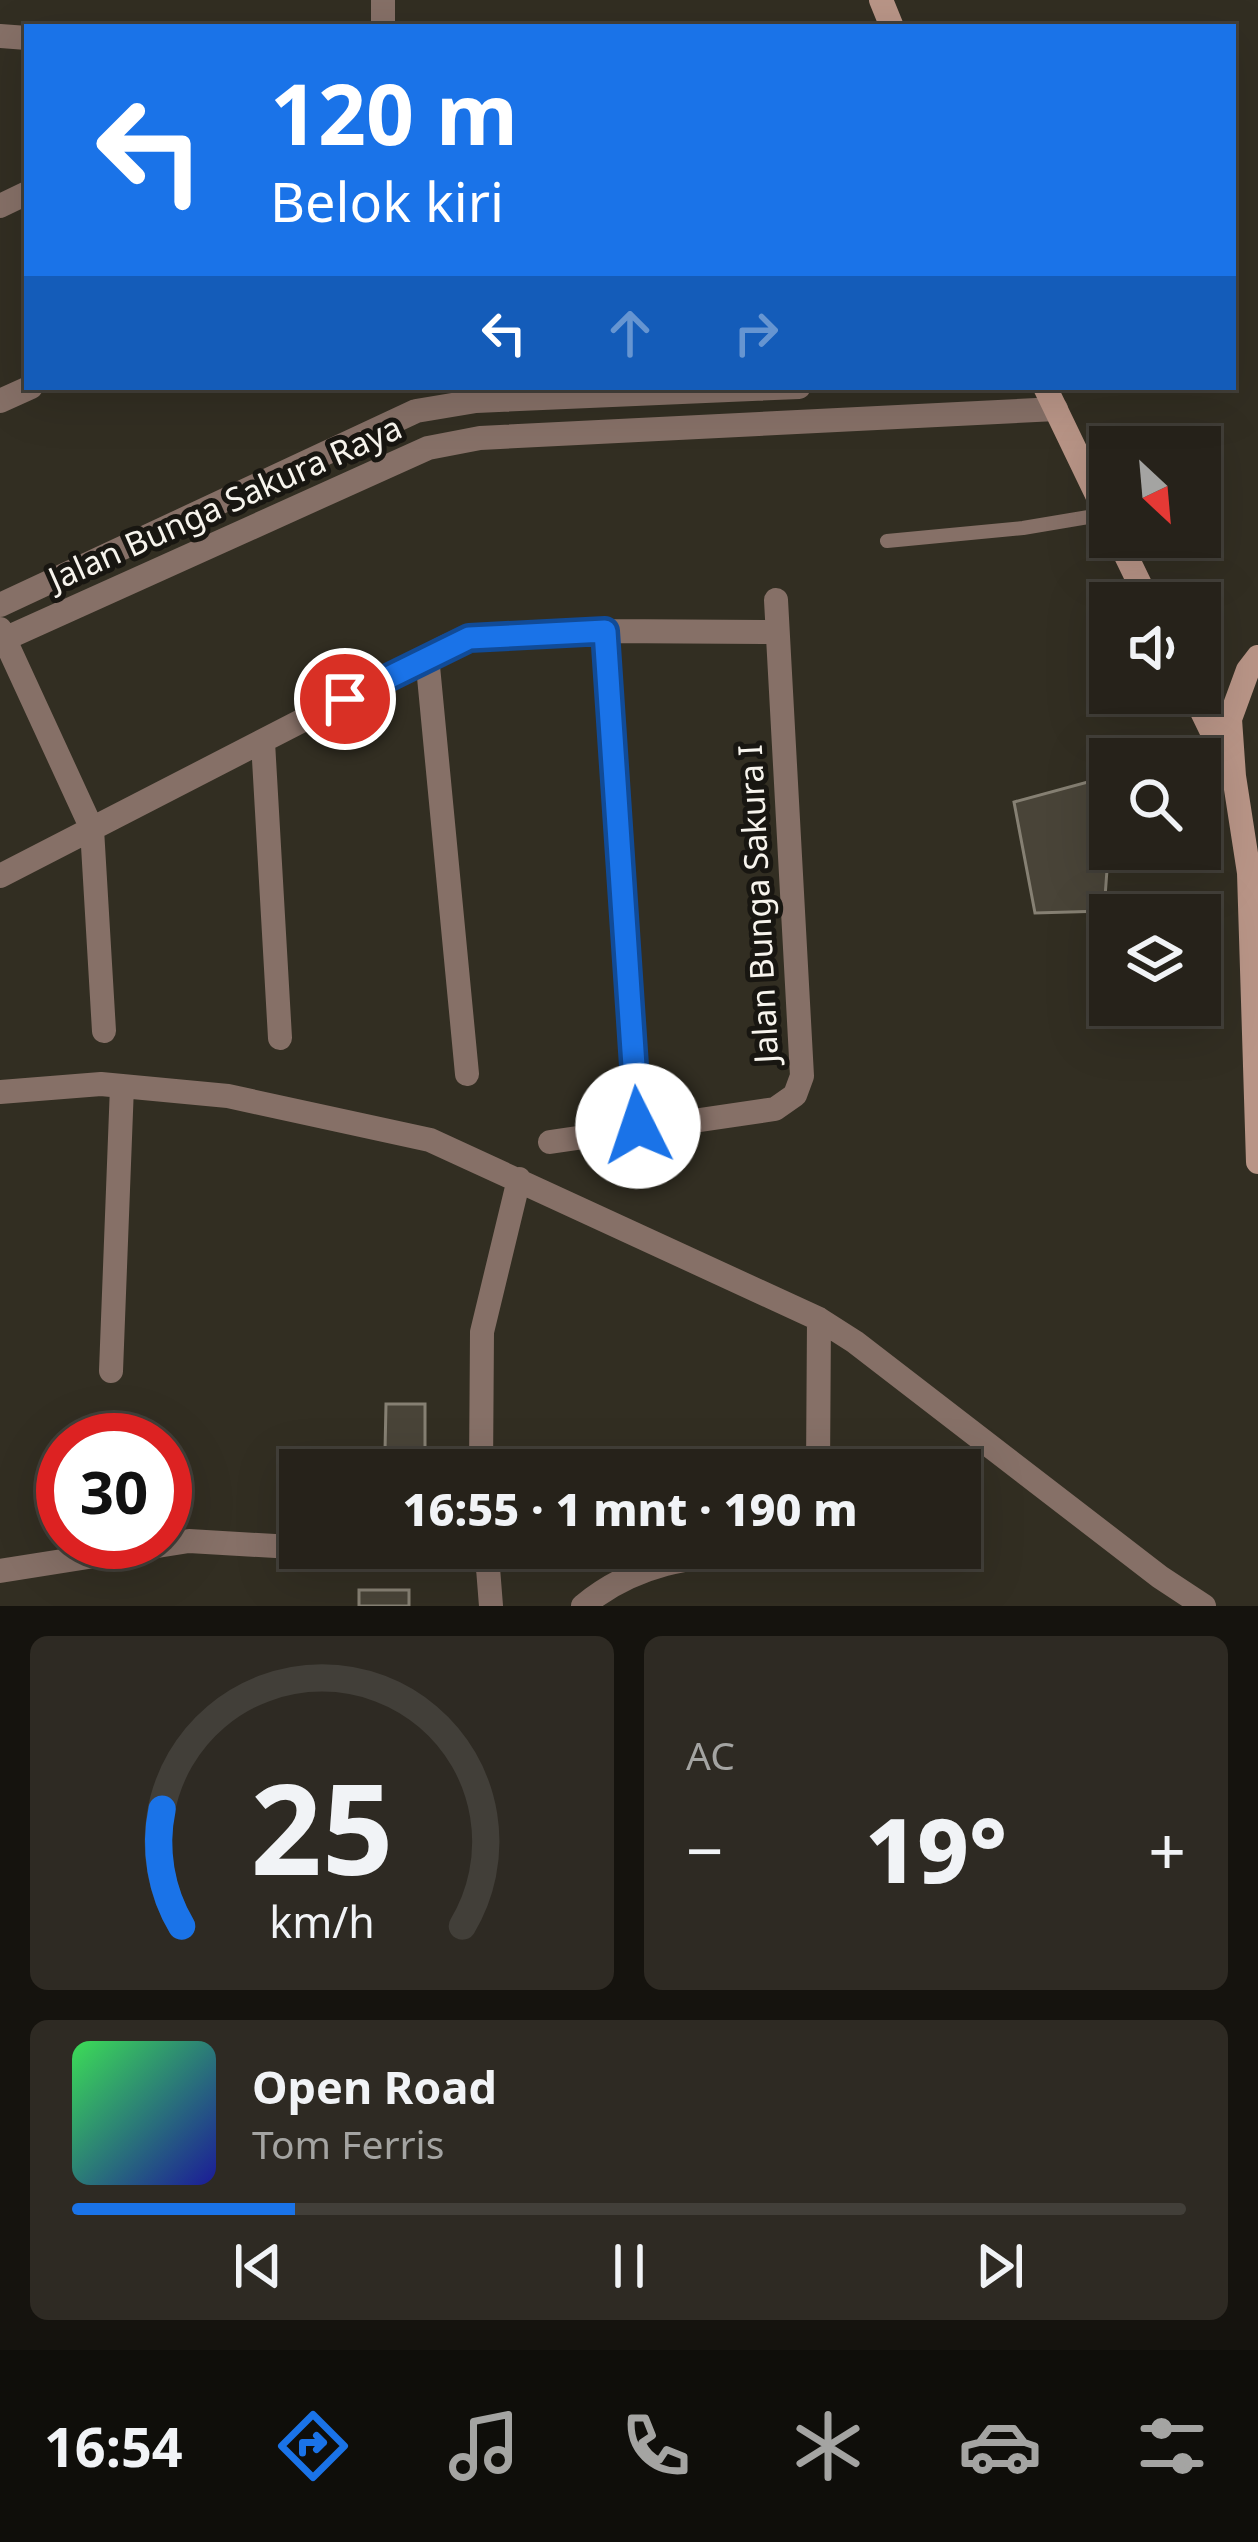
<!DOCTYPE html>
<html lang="id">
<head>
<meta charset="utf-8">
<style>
	:root { --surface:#26221a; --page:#2e2a23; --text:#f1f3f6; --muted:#a4a4a2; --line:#423f39; --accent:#1a73e8 }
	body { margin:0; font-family:"Noto Sans",sans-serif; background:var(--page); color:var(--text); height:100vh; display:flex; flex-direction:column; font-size:45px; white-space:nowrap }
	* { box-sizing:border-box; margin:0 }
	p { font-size:39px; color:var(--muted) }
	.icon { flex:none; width:66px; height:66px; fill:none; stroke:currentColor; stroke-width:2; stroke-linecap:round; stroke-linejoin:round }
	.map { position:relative; height:1606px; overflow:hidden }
	.drawer { display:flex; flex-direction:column; gap:30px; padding:30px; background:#15130e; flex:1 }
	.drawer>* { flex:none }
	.hud { position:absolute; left:24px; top:24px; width:1212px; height:366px; border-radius:0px; box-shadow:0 12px 48px #0002,0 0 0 3px var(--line); background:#1a73e8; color:#fff; overflow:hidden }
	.needle { width:78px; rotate:154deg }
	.controls { position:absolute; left:1089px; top:426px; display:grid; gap:24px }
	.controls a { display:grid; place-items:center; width:132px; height:132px; border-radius:0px; background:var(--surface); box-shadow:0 12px 48px #0002,0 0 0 3px var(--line); font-size:60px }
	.speed { position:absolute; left:36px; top:1413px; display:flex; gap:24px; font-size:60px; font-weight:700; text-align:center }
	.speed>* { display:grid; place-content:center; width:156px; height:156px; border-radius:50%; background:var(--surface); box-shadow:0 12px 48px #0002,0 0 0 3px var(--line); line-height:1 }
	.speed .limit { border:18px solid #d22; background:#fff; color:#111 }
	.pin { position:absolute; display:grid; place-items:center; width:102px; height:102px; color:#fff; margin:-51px; border:6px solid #fff; border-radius:50%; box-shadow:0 3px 12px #0007 }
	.me { position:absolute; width:132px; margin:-66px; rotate:356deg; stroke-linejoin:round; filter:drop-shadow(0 0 9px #0008) }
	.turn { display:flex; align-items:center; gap:42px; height:252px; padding:0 48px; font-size:54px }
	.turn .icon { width:156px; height:156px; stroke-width:2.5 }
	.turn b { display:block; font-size:84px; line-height:102px }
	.lanes { display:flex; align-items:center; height:114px; padding:0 48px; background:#0003; justify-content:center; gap:60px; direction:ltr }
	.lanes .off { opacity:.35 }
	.big { font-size:90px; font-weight:800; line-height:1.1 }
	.drawer .card { flex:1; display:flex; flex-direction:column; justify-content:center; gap:18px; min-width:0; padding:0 42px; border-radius:18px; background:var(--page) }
	.drawer .dial { align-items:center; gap:0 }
	.dial svg { height:312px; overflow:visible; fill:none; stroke:var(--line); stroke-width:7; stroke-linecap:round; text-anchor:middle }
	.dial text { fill:var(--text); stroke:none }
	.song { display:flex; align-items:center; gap:36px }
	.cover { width:144px; height:144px; border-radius:18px; background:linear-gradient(135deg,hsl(130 70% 55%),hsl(240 70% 35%)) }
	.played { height:12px; border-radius:6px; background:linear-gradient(90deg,var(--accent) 20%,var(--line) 20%) }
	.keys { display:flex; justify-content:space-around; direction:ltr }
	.heat { display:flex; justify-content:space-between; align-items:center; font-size:66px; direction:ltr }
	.drawer .tiles { flex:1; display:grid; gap:30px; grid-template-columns:1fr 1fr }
	.card:last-child { grid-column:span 2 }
	.trip { position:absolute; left:279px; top:1449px; width:702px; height:120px; border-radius:0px; background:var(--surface); box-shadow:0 12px 48px #0002,0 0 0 3px var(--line); font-weight:800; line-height:120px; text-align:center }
	.dock { display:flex; height:192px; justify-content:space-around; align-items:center; background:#0f0e0a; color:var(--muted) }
	.dock .icon { width:84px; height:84px }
	.dock .selected { color:var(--accent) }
	.dock b { font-size:54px; color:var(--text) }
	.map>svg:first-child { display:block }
</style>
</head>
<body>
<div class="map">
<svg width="1258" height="1606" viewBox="0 0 1258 1606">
	<rect width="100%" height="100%" fill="#322e22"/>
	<path fill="#494438" stroke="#868073" stroke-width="3" d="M1110 776V849H1185L1187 859 1107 870 1104 911 1035 913 1014 802Z
		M386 1404H425V1451H385Z
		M359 1590H409V1606H359Z"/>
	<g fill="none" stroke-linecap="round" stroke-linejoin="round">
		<path stroke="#867067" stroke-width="14" d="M887 541 1023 528 1106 514"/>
		<path stroke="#867067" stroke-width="24" d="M383 27V0
			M0 36 27 38
			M0 206 27 193
			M0 401 31 387
			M0 605 416 411 476 401 799 387
			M0 629 92 829 104 1031
			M605 631 638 1127
			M0 641 428 448 480 438 1056 409
			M427 656 467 1074
			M263 742 280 1038
			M0 876 449 645 469 638 605 631 776 632
			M0 1092 101 1084 228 1096 430 1140 819 1319 855 1342 1160 1577 1204 1606
			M550 1142 775 1109 795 1095 802 1076 776 600
			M111 1371 122 1086
			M481 1470 482 1332 519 1179
			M818 1470 819 1319
			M0 1571 189 1541 480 1558 488 1568 491 1606
			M583 1606C643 1556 708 1556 782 1548"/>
		<path stroke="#b99587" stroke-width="24" d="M881 0 892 27
			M1045 387 1110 522
			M1117 537 1149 603
			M1258 657 1248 670 1230 719 1234 776 1249 873 1258 1162
			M1193 693 1226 761"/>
	</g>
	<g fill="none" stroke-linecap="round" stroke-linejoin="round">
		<defs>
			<path id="route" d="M345 699 469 638 605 631 638 1126"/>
		</defs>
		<use href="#route" stroke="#114b97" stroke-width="30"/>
		<use href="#route" stroke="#1a73e8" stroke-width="21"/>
	</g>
	<g text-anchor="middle" stroke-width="10" stroke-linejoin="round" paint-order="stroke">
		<g font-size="33" fill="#f7f4ed" stroke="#181611">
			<text transform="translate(225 503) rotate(-24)" y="12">Jalan Bunga Sakura Raya</text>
			<text transform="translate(758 904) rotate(-93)" y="12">Jalan Bunga Sakura I</text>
		</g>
	</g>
</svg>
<div class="controls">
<a><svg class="needle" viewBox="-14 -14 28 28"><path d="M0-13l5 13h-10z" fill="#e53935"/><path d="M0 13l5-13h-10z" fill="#a4a4a2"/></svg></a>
<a><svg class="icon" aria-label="sound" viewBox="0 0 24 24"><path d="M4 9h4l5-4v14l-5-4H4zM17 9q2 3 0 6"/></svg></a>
<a><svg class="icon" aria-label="search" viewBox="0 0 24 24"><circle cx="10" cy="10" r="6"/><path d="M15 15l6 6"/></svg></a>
<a><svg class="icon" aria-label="layers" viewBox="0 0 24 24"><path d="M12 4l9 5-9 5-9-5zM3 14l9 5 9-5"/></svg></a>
</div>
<div class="speed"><div class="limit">30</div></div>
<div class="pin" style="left:345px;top:699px;background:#d93025"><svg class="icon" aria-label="arrive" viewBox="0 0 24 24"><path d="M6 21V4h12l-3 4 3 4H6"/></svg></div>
<svg class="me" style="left:638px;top:1126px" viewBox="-20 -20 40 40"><circle r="19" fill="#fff"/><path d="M0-13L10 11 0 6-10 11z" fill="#1a73e8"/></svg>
<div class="trip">16:55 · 1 mnt · 190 m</div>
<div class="hud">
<div class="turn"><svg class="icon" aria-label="left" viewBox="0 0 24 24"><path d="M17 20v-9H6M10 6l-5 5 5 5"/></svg><div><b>120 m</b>Belok kiri</div></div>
<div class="lanes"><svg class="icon" aria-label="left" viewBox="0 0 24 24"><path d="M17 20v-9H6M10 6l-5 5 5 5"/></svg><svg class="icon off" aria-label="ahead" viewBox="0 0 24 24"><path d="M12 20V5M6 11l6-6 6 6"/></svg><svg class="icon off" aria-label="right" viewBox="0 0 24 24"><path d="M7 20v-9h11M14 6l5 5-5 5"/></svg></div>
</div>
</div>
<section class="drawer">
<div class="tiles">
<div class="card dial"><svg viewBox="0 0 100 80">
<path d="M14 69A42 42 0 1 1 86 69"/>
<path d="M14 69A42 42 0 0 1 9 39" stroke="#1a73e8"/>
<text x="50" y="56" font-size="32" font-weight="700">25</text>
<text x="50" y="72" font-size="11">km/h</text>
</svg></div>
<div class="card"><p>AC</p>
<div class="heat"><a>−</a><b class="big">19°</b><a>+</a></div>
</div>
<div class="card">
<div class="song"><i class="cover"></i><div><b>Open Road</b><p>Tom Ferris</p></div></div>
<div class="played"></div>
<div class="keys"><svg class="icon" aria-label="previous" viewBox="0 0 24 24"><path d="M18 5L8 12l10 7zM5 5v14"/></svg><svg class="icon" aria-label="pause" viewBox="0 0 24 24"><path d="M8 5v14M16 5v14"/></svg><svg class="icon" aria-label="next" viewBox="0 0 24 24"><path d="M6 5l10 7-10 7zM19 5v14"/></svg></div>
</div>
</div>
</section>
<nav class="dock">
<b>16:54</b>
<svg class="icon selected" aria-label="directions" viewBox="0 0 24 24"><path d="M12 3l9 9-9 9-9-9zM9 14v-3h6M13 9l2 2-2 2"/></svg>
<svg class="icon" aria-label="music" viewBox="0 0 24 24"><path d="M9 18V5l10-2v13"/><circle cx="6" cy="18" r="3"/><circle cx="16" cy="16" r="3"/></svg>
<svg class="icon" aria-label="phone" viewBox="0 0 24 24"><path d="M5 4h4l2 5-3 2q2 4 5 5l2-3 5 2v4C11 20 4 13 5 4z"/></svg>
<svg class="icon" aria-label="climate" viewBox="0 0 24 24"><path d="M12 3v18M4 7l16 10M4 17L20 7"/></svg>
<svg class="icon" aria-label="car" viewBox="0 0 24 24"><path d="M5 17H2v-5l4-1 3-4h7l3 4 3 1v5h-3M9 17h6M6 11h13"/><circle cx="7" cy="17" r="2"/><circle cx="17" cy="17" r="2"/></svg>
<svg class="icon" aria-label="filters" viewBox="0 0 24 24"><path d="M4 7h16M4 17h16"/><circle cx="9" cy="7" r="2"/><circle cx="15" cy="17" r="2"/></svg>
</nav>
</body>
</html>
